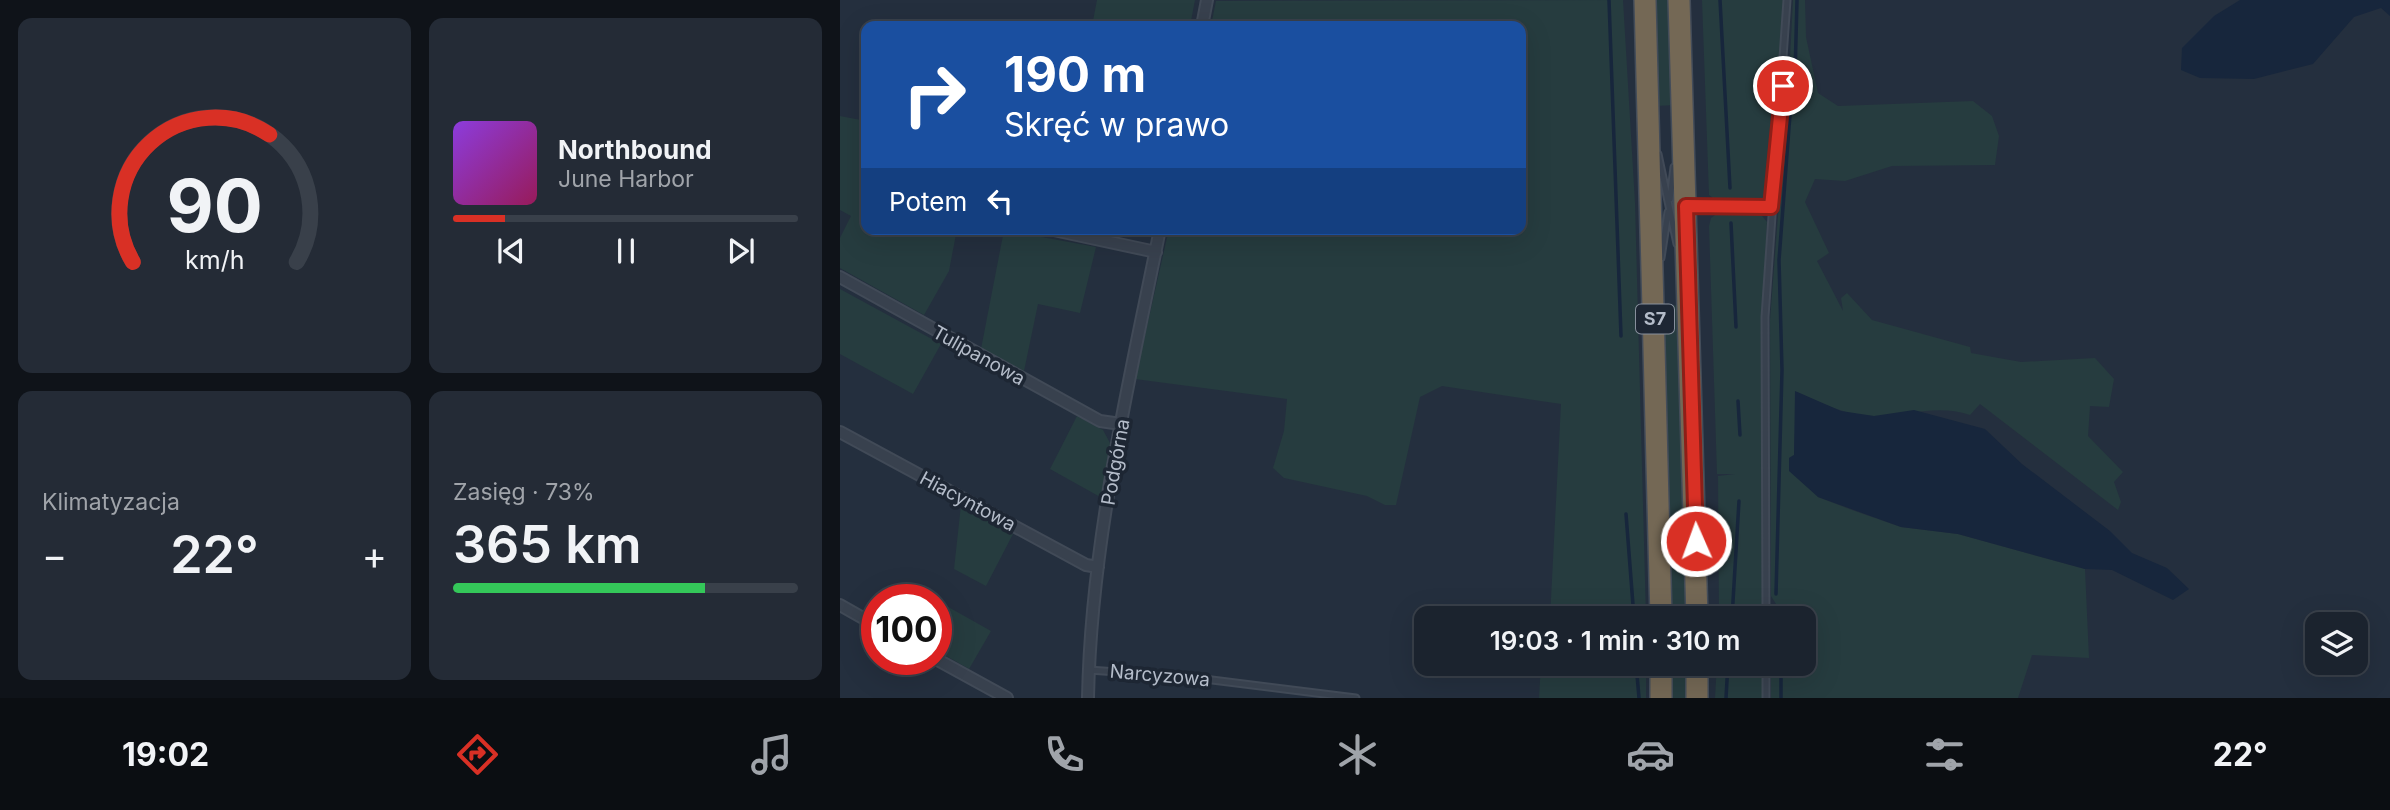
<!DOCTYPE html>
<html lang="pl">
<head>
<meta charset="utf-8">
<style>
	:root { --surface:#1b232e; --page:#242b36; --text:#f1f3f6; --muted:#a0a4aa; --line:#39404a; --accent:#d93025 }
	body { margin:0; font-family:Inter,sans-serif; background:var(--page); color:var(--text); height:100vh; display:flex; flex-direction:column; font-size:26px; white-space:nowrap }
	* { box-sizing:border-box; margin:0 }
	p { font-size:23px; color:var(--muted) }
	.icon { flex:none; width:38px; height:38px; fill:none; stroke:currentColor; stroke-width:2; stroke-linecap:round; stroke-linejoin:round }
	.map { position:relative; flex:1; overflow:hidden }
	.panel { display:flex; flex-direction:column; gap:18px; padding:18px; background:#0f1319; width:840px }
	.panel>* { flex:none }
	.banner { position:absolute; left:21px; top:21px; width:665px; height:214px; border-radius:14px; box-shadow:0 7px 28px #0002,0 0 0 2px var(--line); background:#1a4fa0; color:#fff; overflow:hidden }
	.buttons { position:absolute; left:1465px; top:612px; display:grid; gap:14px }
	.buttons a { display:grid; place-items:center; width:63px; height:63px; border-radius:14px; background:var(--surface); box-shadow:0 7px 28px #0002,0 0 0 2px var(--line); font-size:35px }
	.speed { position:absolute; left:21px; top:584px; display:flex; gap:14px; font-size:35px; font-weight:700; text-align:center }
	.speed>* { display:grid; place-content:center; width:91px; height:91px; border-radius:50%; background:var(--surface); box-shadow:0 7px 28px #0002,0 0 0 2px var(--line); line-height:1 }
	.speed .limit { border:10px solid #d22; background:#fff; color:#111 }
	.pin { position:absolute; display:grid; place-items:center; width:60px; height:60px; color:#fff; margin:-30px; border:4px solid #fff; border-radius:50%; box-shadow:0 2px 7px #0007 }
	.me { position:absolute; width:77px; margin:-38px; rotate:358deg; stroke-linejoin:round; filter:drop-shadow(0 0 5px #0008) }
	.turn { display:flex; align-items:center; gap:24px; height:147px; padding:0 28px; font-size:32px }
	.turn .icon { width:91px; height:91px; stroke-width:2.5 }
	.turn b { display:block; font-size:49px; line-height:60px }
	.then { display:flex; align-items:center; height:66px; padding:0 28px; background:#0003; gap:14px; font-size:26px }
	.big { font-size:52px; font-weight:600; line-height:1.1 }
	.panel .tile { flex:1; display:flex; flex-direction:column; justify-content:center; gap:10px; min-width:0; padding:0 24px; border-radius:14px; background:var(--page) }
	.panel .dial { align-items:center; gap:0 }
	.dial svg { height:182px; overflow:visible; fill:none; stroke:var(--line); stroke-width:7; stroke-linecap:round; text-anchor:middle }
	.dial text { fill:var(--text); stroke:none }
	.song { display:flex; align-items:center; gap:21px }
	.cover { width:84px; height:84px; border-radius:10px; background:linear-gradient(135deg,hsl(270 70% 55%),hsl(330 70% 35%)) }
	.played { height:7px; border-radius:4px; background:linear-gradient(90deg,var(--accent) 15%,var(--line) 15%) }
	.keys { display:flex; justify-content:space-around; direction:ltr }
	.heat { display:flex; justify-content:space-between; align-items:center; font-size:38px; direction:ltr }
	.charge { height:10px; border-radius:5px; background:linear-gradient(90deg,#34c759 73%,var(--line) 0) }
	.panel .tiles { flex:1; display:grid; gap:18px; grid-template-columns:repeat(2,1fr) }
	.trip { position:absolute; left:574px; top:606px; width:402px; height:70px; border-radius:14px; background:var(--surface); box-shadow:0 7px 28px #0002,0 0 0 2px var(--line); font-weight:600; line-height:70px; text-align:center }
	.tab-bar { display:flex; height:112px; justify-content:space-around; align-items:center; background:#0b0e12; color:var(--muted) }
	.tab-bar .icon { width:49px; height:49px }
	.tab-bar .selected { color:var(--accent) }
	.tab-bar b { font-size:32px; color:var(--text) }
	main { display:flex; flex:1; min-height:0 }
	.map>svg:first-child { display:block }
</style>
</head>
<body>
<main>
<section class="panel">
<div class="tiles">
<div class="tile dial"><svg viewBox="0 0 100 80">
<path d="M14 69A42 42 0 1 1 86 69"/>
<path d="M14 69A42 42 0 0 1 74 13" stroke="#d93025"/>
<text x="50" y="56" font-size="32" font-weight="700">90</text>
<text x="50" y="72" font-size="11">km/h</text>
</svg></div>
<div class="tile">
<div class="song"><i class="cover"></i><div><b>Northbound</b><p>June Harbor</p></div></div>
<div class="played"></div>
<div class="keys"><svg class="icon" aria-label="previous" viewBox="0 0 24 24"><path d="M18 5L8 12l10 7zM5 5v14"/></svg><svg class="icon" aria-label="pause" viewBox="0 0 24 24"><path d="M8 5v14M16 5v14"/></svg><svg class="icon" aria-label="next" viewBox="0 0 24 24"><path d="M6 5l10 7-10 7zM19 5v14"/></svg></div>
</div>
<div class="tile"><p>Klimatyzacja</p>
<div class="heat"><a>−</a><b class="big">22°</b><a>+</a></div>
</div>
<div class="tile"><p>Zasięg · 73%</p><b class="big">365 km</b><div class="charge"></div></div>
</div>
</section>
<div class="map">
<svg width="1550" height="698" viewBox="0 0 1550 698">
	<rect width="100%" height="100%" fill="#242f3e"/>
	<path fill="#263c3f" d="M257 0H355L350 26H252Z
		M783 0 795 203 806 618H710L721 404 602 386 580 397 556 505H545L527 496 444 478 433 468 444 431 447 399 295 379 329 229H681V26H371L376 1Z
		M812 0H832L836 105 815 106Z
		M862 0H944L929 193 923 200 878 202 869 195Z
		M953 0H965L966 37 978 93 998 106 1133 101 1152 116 1159 136 1155 165 1052 166 1005 181 975 179 965 202 989 253 977 261 1003 311 1001 298 1007 293 1032 320 1130 347 1131 353 1181 362 1255 358 1274 379 1269 407 1250 406 1248 436 1283 472 1274 482 1281 502 1278 510 1140 404 1130 415C1097 404 1067 416 1034 416 1007 416 981 403 957 392L954 455 949 458 978 497 1012 510 1061 527 1118 534 1245 569 1249 658 1192 655 1178 698H931V663H964V618H931L936 611 957 610V605L936 604 931 596 930 320 947 99 953 91 967 92 968 86 955 84 949 78Z
		M0 116 26 121V229H117L109 271 84 315 0 268V238L11 216 0 210Z
		M879 212H919L927 222 921 344 922 618H879L878 476 895 474H877L869 226 871 218Z
		M164 230 256 247 240 313 198 304 184 371 141 349Z
		M0 289 101 344 73 394 0 354Z
		M843 305 850 618H830L822 306Z
		M237 416 263 430 270 443 262 498 210 469Z
		M121 505 173 534 146 586 114 569Z
		M103 604 151 631 129 669 96 650V625Z
		M701 663H806V698H699Z
		M830 663H850V698H830Z
		M877 663H922V698H875Z"/>
	<path fill="#17263c" d="M1400 0H1550V16L1541 8 1514 17 1473 64 1414 79 1360 78 1341 70 1342 48 1374 16Z
		M955 391 1001 411 1034 416 1074 410 1145 429 1182 464 1270 531 1292 553 1327 568 1349 589 1333 600 1272 570 1245 569 1118 534 1061 527 978 497 949 471V458L954 455Z"/>
	<g fill="none" stroke-linecap="round" stroke-linejoin="round">
		<path stroke="#17263c" stroke-width="3.5" d="M769 0 781 336
			M880 0 890 188
			M955 76 957 0
			M891 223 896 327
			M898 401 900 435
			M786 514 794 618
			M936 594 942 370 939 260 951 101
			M892 618 899 501
			M796 663 799 698
			M941 663V698
			M886 698 888 663"/>
		<defs>
			<path id="lane" d="M818 154 837 244
				M830 199 834 167
				M850 207H931
				M821 258 828 212
				M926 618 925 317 947 0
				M926 663V698
				M249 670 348 677 516 698"/>
			<path id="street" d="M362 26 367 0
				M209 229 316 252
				M0 277 260 421 281 424
				M0 432 246 565 258 567
				M0 605 37 626
				M96 659 167 698
				M248 698C251 540 289 384 320 229"/>
			<path id="highway" d="M805 0 821 618
				M839 0 857 618
				M821 663V698
				M857 698V663"/>
		</defs>
		<use href="#lane" stroke="#414a57" stroke-width="9"/>
		<use href="#street" stroke="#414a57" stroke-width="14"/>
		<use href="#highway" stroke="#434c59" stroke-width="24"/>
		<use href="#lane" stroke="#38414e" stroke-width="5"/>
		<use href="#street" stroke="#38414e" stroke-width="10"/>
		<use href="#highway" stroke="#746855" stroke-width="21"/>
	</g>
	<g fill="none" stroke-linecap="round" stroke-linejoin="round">
		<defs>
			<path id="route" d="M856 541 846 206 931 207 943 86"/>
		</defs>
		<use href="#route" stroke="#8d1f18" stroke-width="18"/>
		<use href="#route" stroke="#d93025" stroke-width="12"/>
	</g>
	<g text-anchor="middle" stroke-width="7" stroke-linejoin="round" paint-order="stroke">
		<rect fill="#1d2633" stroke="#878f9c" stroke-width="2" x="796" y="304.5" width="38" height="29" rx="5"/>
		<g font-size="18" font-weight="bold" fill="#b4bcc9">
			<text x="815" y="325">S7</text>
		</g>
		<g font-size="19" fill="#b4bcc9" stroke="#1d2633">
			<text transform="translate(139 355) rotate(29)" y="7">Tulipanowa</text>
			<text transform="translate(275 462) rotate(-80)" y="7">Podgórna</text>
			<text transform="translate(128 501) rotate(28)" y="7">Hiacyntowa</text>
			<text transform="translate(320 675) rotate(5)" y="7">Narcyzowa</text>
		</g>
	</g>
</svg>
<div class="buttons">
<a><svg class="icon" aria-label="layers" viewBox="0 0 24 24"><path d="M12 4l9 5-9 5-9-5zM3 14l9 5 9-5"/></svg></a>
</div>
<div class="speed"><div class="limit">100</div></div>
<div class="pin" style="left:943px;top:86px;background:#d93025"><svg class="icon" aria-label="arrive" viewBox="0 0 24 24"><path d="M6 21V4h12l-3 4 3 4H6"/></svg></div>
<svg class="me" style="left:856px;top:541px" viewBox="-20 -20 40 40"><circle r="17" fill="#d93025" stroke="#fff" stroke-width="3"/><path d="M0-11L8 9 0 5-8 9z" fill="#fff"/></svg>
<div class="trip">19:03 · 1 min · 310 m</div>
<div class="banner">
<div class="turn"><svg class="icon" aria-label="right" viewBox="0 0 24 24"><path d="M7 20v-9h11M14 6l5 5-5 5"/></svg><div><b>190 m</b>Skręć w prawo</div></div>
<div class="then">Potem<svg class="icon" aria-label="left" viewBox="0 0 24 24"><path d="M17 20v-9H6M10 6l-5 5 5 5"/></svg></div>
</div>
</div>
</main>
<nav class="tab-bar">
<b>19:02</b>
<svg class="icon selected" aria-label="directions" viewBox="0 0 24 24"><path d="M12 3l9 9-9 9-9-9zM9 14v-3h6M13 9l2 2-2 2"/></svg>
<svg class="icon" aria-label="music" viewBox="0 0 24 24"><path d="M9 18V5l10-2v13"/><circle cx="6" cy="18" r="3"/><circle cx="16" cy="16" r="3"/></svg>
<svg class="icon" aria-label="phone" viewBox="0 0 24 24"><path d="M5 4h4l2 5-3 2q2 4 5 5l2-3 5 2v4C11 20 4 13 5 4z"/></svg>
<svg class="icon" aria-label="climate" viewBox="0 0 24 24"><path d="M12 3v18M4 7l16 10M4 17L20 7"/></svg>
<svg class="icon" aria-label="car" viewBox="0 0 24 24"><path d="M5 17H2v-5l4-1 3-4h7l3 4 3 1v5h-3M9 17h6M6 11h13"/><circle cx="7" cy="17" r="2"/><circle cx="17" cy="17" r="2"/></svg>
<svg class="icon" aria-label="filters" viewBox="0 0 24 24"><path d="M4 7h16M4 17h16"/><circle cx="9" cy="7" r="2"/><circle cx="15" cy="17" r="2"/></svg>
<b>22°</b>
</nav>
</body>
</html>
